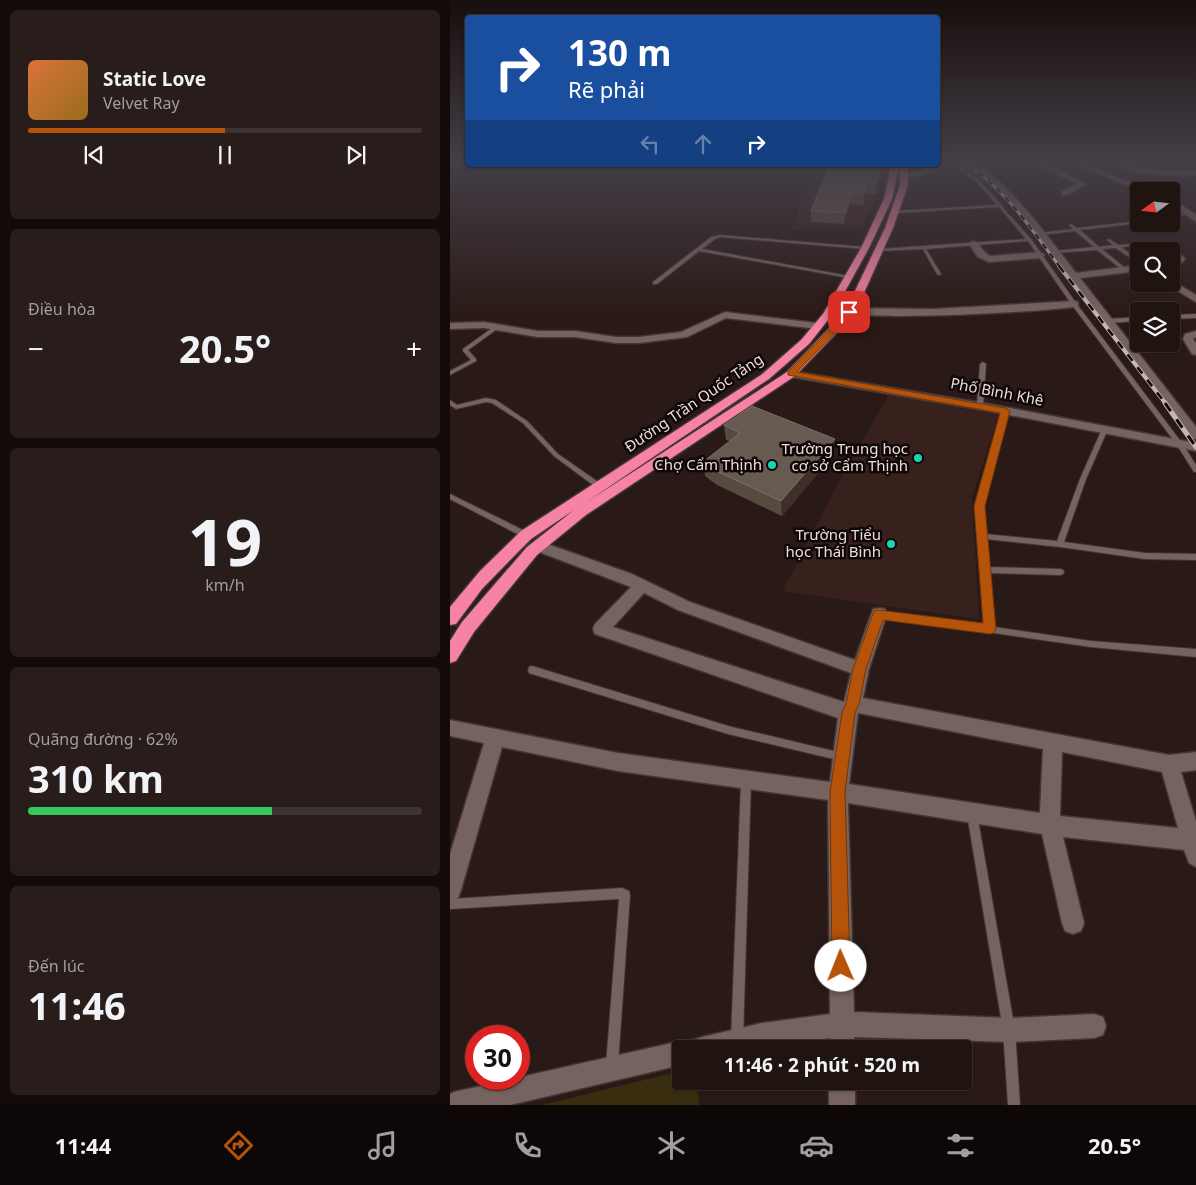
<!DOCTYPE html>
<html lang="vi">
<head>
<meta charset="utf-8">
<style>
	:root { --surface:#201411; --page:#281d1a; --text:#f1f3f6; --muted:#a29e9f; --line:#3d3331; --accent:#b45309 }
	body { margin:0; font-family:"Noto Sans",sans-serif; background:var(--page); color:var(--text); height:100vh; display:flex; flex-direction:column; font-size:19px; white-space:nowrap }
	* { box-sizing:border-box; margin:0 }
	p { font-size:16px; color:var(--muted) }
	.icon { flex:none; width:28px; height:28px; fill:none; stroke:currentColor; stroke-width:2; stroke-linecap:round; stroke-linejoin:round }
	.map { position:relative; flex:1; overflow:hidden }
	.details { display:flex; flex-direction:column; gap:10px; padding:10px; background:#120b09; width:450px }
	.details>* { flex:none }
	.top-card { position:absolute; left:15px; top:15px; width:475px; height:152px; border-radius:5px; box-shadow:0 1px 4px #0004,0 0 0 1px var(--line); background:#1a4fa0; color:#fff; overflow:hidden }
	.needle { width:32px; rotate:255deg }
	.tools { position:absolute; left:680px; top:182px; display:grid; gap:10px }
	.tools a { display:grid; place-items:center; width:50px; height:50px; border-radius:5px; background:var(--surface); box-shadow:0 1px 4px #0004,0 0 0 1px var(--line); font-size:25px }
	.speed { position:absolute; left:15px; top:1025px; display:flex; gap:10px; font-size:25px; font-weight:700; text-align:center }
	.speed>* { display:grid; place-content:center; width:65px; height:65px; border-radius:50%; background:var(--surface); box-shadow:0 1px 4px #0004,0 0 0 1px var(--line); line-height:1 }
	.speed .limit { border:8px solid #d22; background:#fff; color:#111 }
	.pin { position:absolute; display:grid; place-items:center; width:42px; height:42px; color:#fff; margin:-21px; border-radius:10px; box-shadow:0 2px 8px #0006 }
	.me { position:absolute; width:55px; margin:-28px; rotate:359deg; stroke-linejoin:round; filter:drop-shadow(0 0 4px #0008) }
	.turn { display:flex; align-items:center; gap:18px; height:105px; padding:0 20px; font-size:22px }
	.turn .icon { width:65px; height:65px; stroke-width:2.5 }
	.turn b { display:block; font-size:35px; line-height:42px }
	.lanes { display:flex; align-items:center; height:48px; padding:0 20px; background:#0003; justify-content:center; gap:25px; direction:ltr }
	.lanes .off { opacity:.35 }
	.big { font-size:38px; font-weight:700; line-height:1.1 }
	.details .widget { flex:1; display:flex; flex-direction:column; justify-content:center; gap:8px; min-width:0; padding:0 18px; border-radius:8px; background:var(--page) }
	.details .dial { align-items:center; gap:0 }
	.dial b { font-size:65px; line-height:1 }
	.song { display:flex; align-items:center; gap:15px }
	.cover { width:60px; height:60px; border-radius:8px; background:linear-gradient(135deg,hsl(20 70% 55%),hsl(40 70% 35%)) }
	.played { height:5px; border-radius:2px; background:linear-gradient(90deg,var(--accent) 50%,var(--line) 50%) }
	.keys { display:flex; justify-content:space-around; direction:ltr }
	.heat { display:flex; justify-content:space-between; align-items:center; font-size:28px; direction:ltr }
	.charge { height:8px; border-radius:4px; background:linear-gradient(90deg,#34c759 62%,var(--line) 0) }
	.trip { position:absolute; left:222px; top:1040px; width:300px; height:50px; border-radius:5px; background:var(--surface); box-shadow:0 1px 4px #0004,0 0 0 1px var(--line); font-weight:700; line-height:50px; text-align:center }
	.menu { display:flex; height:80px; justify-content:space-around; align-items:center; background:#0d0807; color:var(--muted) }
	.menu .icon { width:35px; height:35px }
	.menu .selected { color:var(--accent) }
	.menu b { font-size:22px; color:var(--text) }
	main { display:flex; flex:1; min-height:0 }
	.map>svg:first-child { display:block }
</style>
</head>
<body>
<main>
<section class="details">
<div class="widget">
<div class="song"><i class="cover"></i><div><b>Static Love</b><p>Velvet Ray</p></div></div>
<div class="played"></div>
<div class="keys"><svg class="icon" aria-label="previous" viewBox="0 0 24 24"><path d="M18 5L8 12l10 7zM5 5v14"/></svg><svg class="icon" aria-label="pause" viewBox="0 0 24 24"><path d="M8 5v14M16 5v14"/></svg><svg class="icon" aria-label="next" viewBox="0 0 24 24"><path d="M6 5l10 7-10 7zM19 5v14"/></svg></div>
</div>
<div class="widget"><p>Điều hòa</p>
<div class="heat"><a>−</a><b class="big">20.5°</b><a>+</a></div>
</div>
<div class="widget dial"><b>19</b><p>km/h</p></div>
<div class="widget"><p>Quãng đường · 62%</p><b class="big">310 km</b><div class="charge"></div></div>
<div class="widget"><p>Đến lúc</p><b class="big">11:46</b></div>
</section>
<div class="map">
<svg width="746" height="1105" viewBox="0 0 746 1105">
	<rect width="100%" height="100%" fill="#2a1a17"/>
	<path fill="#38211d" d="M347 165H431L434 181 412 227 340 230 348 214V207L367 180Z
		M439 395 549 415 522 496 529 619 333 591 391 477Z"/>
	<path fill="#382d0e" d="M231 1071V1081H247L249 1105H92Z"/>
	<g fill="none" stroke-linecap="round" stroke-linejoin="round">
		<defs>
			<path id="lane" d="M500 160H502L529 180 551 205H552V207L581 239 626 303 732 443 746 465V472H744L727 445 622 305 578 241 476 249 491 274 489 275 487 274 473 249 428 251V250L430 249 576 239 549 207 444 213 443 212 445 211 547 205 527 182 500 162Z
				M736 212 738 213 737 214 721 217V215Z
				M689 221V223L630 230 649 247 663 245 657 240 659 239 668 245 685 244V246L671 247 689 261V264L666 248 652 249 676 269V271H674L647 250 603 253V252L605 251 644 247 625 231 590 235 588 234 590 233 623 229 619 225 621 224 627 228Z
				M270 235 415 247 417 248 415 249 270 237 265 239 252 249 399 276 401 277 399 278 249 251 207 284H203V282L261 237Z
				M746 314V318L721 319V315Z
				M689 317V321L658 323 655 321 658 319Z
				M45 326 50 327 18 350 26 359V361L0 375V371L21 360 13 351V349Z
				M533 362 536 364 533 406 530 408 527 406 530 364Z
				M36 398 46 400 77 421 108 454 151 484 152 486 151 488H147L104 456 73 423 42 403 36 402 6 409 0 405V400L7 405Z
				M555 409 558 411 533 506 535 534 607 541 630 479 652 429 655 427 658 429 636 479 614 542 695 553 746 554V560L695 559 610 547 536 539 538 567 610 569 613 570 614 572 613 574 610 575 539 573 544 627 641 641 746 649V657L641 647 426 616 425 614 426 612 429 611 536 626 525 506 552 411Z
				M0 494 79 533 80 535 79 537H73L0 499Z
				M82 666 278 726 392 753 395 754 397 757 395 760 392 761 278 734 79 673 78 670 79 667Z
				M296 776 299 778 301 781 293 1039 291 1043 287 1045 283 1043 281 1039 291 781 293 778Z
				M522 809 526 810 527 814 565 1030 570 1105H558L553 1030 517 814 518 810Z
				M172 888 179 891 180 895 168 1065 166 1069 162 1071 158 1069 156 1065 169 899 0 909V899Z"/>
			<path id="street" d="M510 160C545 160 604 245 626 273L689 265V271L630 278 746 427V439L742 438 564 206 539 182Z
				M578 160H587L637 184 618 195H612V191L627 184Z
				M614 160H624L702 191H692Z
				M721 198 746 215V222L721 204Z
				M523 241C530 243 533 253 540 256L590 252 595 255 590 258 539 262 528 257 519 244Z
				M730 255 735 258 733 262 721 266V260Z
				M721 280 746 295V302L718 285 717 284H721Z
				M624 301 628 302V306C603 312 406 322 394 311L399 308 483 309Z
				M275 312 367 323 372 326 367 329 276 318 237 337 189 343H166L125 337H88L34 328 0 329V323L34 322 88 331H125L166 337H189L231 332Z
				M746 331V337L743 339 746 343V355L742 354 733 339 735 334Z
				M341 371 544 405 746 443V451L544 412 337 376 335 374 337 372Z
				M89 541 182 574 240 602 405 660 423 609 429 608 435 609 437 614 419 669 413 698 719 755 746 752V770L731 772 746 821V867L739 863 734 850 613 837 634 923 631 931 623 934 615 931 612 923 592 834 398 803 404 1012 559 1018 644 1014 653 1017 656 1026 653 1035 644 1038 559 1042 404 1037V1049H380V1038L306 1049H231V1065L60 1105H0V1094L4 1092 231 1041 241 1046 243 1040 252 1037 312 1023 380 1014 378 800 168 771 52 747 11 890 8 898 0 901V854L34 743 0 736V720L168 753 380 782 388 718 145 634 143 629 145 624 181 587 84 550 82 546 84 542ZM194 593 228 610 401 673 394 702 163 627ZM408 713 593 749 590 813 399 784ZM612 752 712 772 728 828 610 816Z
				M379 1081H405V1105H379Z"/>
			<path id="secondary" d="M496 160H506C497 167 459 182 450 176L488 165Z
				M655 160H666L701 170 746 171V175C719 176 677 176 655 160Z"/>
			<path id="highway" d="M441 165H449L442 199 419 248 382 315 359 344 319 379 135 503 337 372 390 317 404 293 435 228 450 185V165H458V185L443 228 414 293 398 321 345 376 136 515 87 555 24 632 6 661 0 663V641L12 622 77 547 124 510 81 539 71 549 32 589 6 624 0 625V607L30 571 71 531 311 375 351 340 373 314 411 248 434 199Z"/>
		</defs>
		<use href="#lane" stroke="#423534" stroke-width="2"/>
		<use href="#street" stroke="#423534" stroke-width="3"/>
		<use href="#secondary" stroke="#423534" stroke-width="3"/>
		<use href="#highway" stroke="#423534" stroke-width="3"/>
		<use href="#lane" fill="#76625f" fill-rule="evenodd"/>
		<use href="#street" fill="#76625f" fill-rule="evenodd"/>
		<use href="#secondary" fill="#76625f" fill-rule="evenodd"/>
		<use href="#highway" fill="#f683a4" fill-rule="evenodd"/>
		<defs>
			<path id="rail-far2" d="M508 160C553 184 580 228 610 267"/>
			<path id="rail-far1" d="M609 266 716 404"/>
			<path id="rail" d="M715 403 746 447"/>
		</defs>
		<use href="#rail-far2" stroke="#c3b6b4" stroke-width="3"/>
		<use href="#rail-far1" stroke="#c3b6b4" stroke-width="4"/>
		<use href="#rail" stroke="#c3b6b4" stroke-width="5"/>
		<use href="#rail-far2" stroke="#0e0706" stroke-width="2" stroke-dasharray="6" stroke-linecap="butt"/>
		<use href="#rail-far1" stroke="#0e0706" stroke-width="2.5" stroke-dasharray="8" stroke-linecap="butt"/>
		<use href="#rail" stroke="#0e0706" stroke-width="3" stroke-dasharray="10" stroke-linecap="butt"/>
	</g>
	<path fill="#574a40" d="M379 165 431 179 426 194H418L414 205 401 204 394 224 361 222V211Z
		M274 425 384 454 332 516 267 485 255 476 253 462 280 441 276 440Z"/>
	<path fill="#3e3028" d="M431 169V179L426 194V183Z
		M418 183V194L414 205V194Z
		M402 193 401 204 394 224 395 213Z
		M385 439 384 454 332 516 331 501Z"/>
	<path fill="#675a51" stroke="#7b6f66" d="M379 165 431 169 426 183H418L414 194 402 193 395 213 361 211Z
		M302 406 385 439 331 501 264 470 253 462 290 433 274 425Z"/>
	<linearGradient id="sky" x2="0" y2="1"><stop stop-color="#170e0d"/><stop offset="0.51" stop-color="#443e47"/><stop offset="1" stop-color="#443e47" stop-opacity="0"/></linearGradient>
	<rect width="746" height="315" fill="url(#sky)"/>
	<path fill="#b45309" stroke="#753606" d="M399 309 403 312 397 321 347 372 555 408 560 411 535 506 546 629 544 633 540 634 433 620 416 669 409 704 405 713 395 792 400 966 397 973 391 975 385 973 382 966 380 792 392 713 396 704 403 669 424 611 429 610 533 623 524 506 550 413 338 375V372Z"/>
	<g fill="#18d5b2" stroke="#0e0706" stroke-width="2">
		<circle cx="468" cy="458" r="5"/>
		<circle cx="322" cy="465" r="5"/>
		<circle cx="441" cy="544" r="5"/>
	</g>
	<g text-anchor="middle" stroke-width="5" stroke-linejoin="round" paint-order="stroke">
		<g font-size="15" fill="#eadedc" stroke="#0e0706">
			<text transform="translate(547 392) rotate(11)" y="5">Phố Bình Khê</text>
			<text transform="translate(244 403) rotate(-34)" y="5">Đường Trần Quốc Tảng</text>
		</g>
		<g font-size="15" fill="#eadedc" stroke="#0e0706" text-anchor="end">
			<text x="458" y="454">Trường Trung học<tspan x="458" dy="17">cơ sở Cẩm Thịnh</tspan></text>
			<text x="312" y="470">Chợ Cẩm Thịnh</text>
			<text x="431" y="540">Trường Tiểu<tspan x="431" dy="17">học Thái Bình</tspan></text>
		</g>
	</g>
</svg>
<div class="tools">
<a><svg class="needle" viewBox="-14 -14 28 28"><path d="M0-13l5 13h-10z" fill="#e53935"/><path d="M0 13l5-13h-10z" fill="#a29e9f"/></svg></a>
<a><svg class="icon" aria-label="search" viewBox="0 0 24 24"><circle cx="10" cy="10" r="6"/><path d="M15 15l6 6"/></svg></a>
<a><svg class="icon" aria-label="layers" viewBox="0 0 24 24"><path d="M12 4l9 5-9 5-9-5zM3 14l9 5 9-5"/></svg></a>
</div>
<div class="speed"><div class="limit">30</div></div>
<div class="pin" style="left:399px;top:312px;background:#d93025"><svg class="icon" aria-label="arrive" viewBox="0 0 24 24"><path d="M6 21V4h12l-3 4 3 4H6"/></svg></div>
<svg class="me" style="left:391px;top:966px" viewBox="-20 -20 40 40"><circle r="19" fill="#fff"/><path d="M0-13L10 11 0 6-10 11z" fill="#b45309"/></svg>
<div class="trip">11:46 · 2 phút · 520 m</div>
<div class="top-card">
<div class="turn"><svg class="icon" aria-label="right" viewBox="0 0 24 24"><path d="M7 20v-9h11M14 6l5 5-5 5"/></svg><div><b>130 m</b>Rẽ phải</div></div>
<div class="lanes"><svg class="icon off" aria-label="left" viewBox="0 0 24 24"><path d="M17 20v-9H6M10 6l-5 5 5 5"/></svg><svg class="icon off" aria-label="ahead" viewBox="0 0 24 24"><path d="M12 20V5M6 11l6-6 6 6"/></svg><svg class="icon" aria-label="right" viewBox="0 0 24 24"><path d="M7 20v-9h11M14 6l5 5-5 5"/></svg></div>
</div>
</div>
</main>
<nav class="menu">
<b>11:44</b>
<svg class="icon selected" aria-label="directions" viewBox="0 0 24 24"><path d="M12 3l9 9-9 9-9-9zM9 14v-3h6M13 9l2 2-2 2"/></svg>
<svg class="icon" aria-label="music" viewBox="0 0 24 24"><path d="M9 18V5l10-2v13"/><circle cx="6" cy="18" r="3"/><circle cx="16" cy="16" r="3"/></svg>
<svg class="icon" aria-label="phone" viewBox="0 0 24 24"><path d="M5 4h4l2 5-3 2q2 4 5 5l2-3 5 2v4C11 20 4 13 5 4z"/></svg>
<svg class="icon" aria-label="climate" viewBox="0 0 24 24"><path d="M12 3v18M4 7l16 10M4 17L20 7"/></svg>
<svg class="icon" aria-label="car" viewBox="0 0 24 24"><path d="M5 17H2v-5l4-1 3-4h7l3 4 3 1v5h-3M9 17h6M6 11h13"/><circle cx="7" cy="17" r="2"/><circle cx="17" cy="17" r="2"/></svg>
<svg class="icon" aria-label="filters" viewBox="0 0 24 24"><path d="M4 7h16M4 17h16"/><circle cx="9" cy="7" r="2"/><circle cx="15" cy="17" r="2"/></svg>
<b>20.5°</b>
</nav>
</body>
</html>
